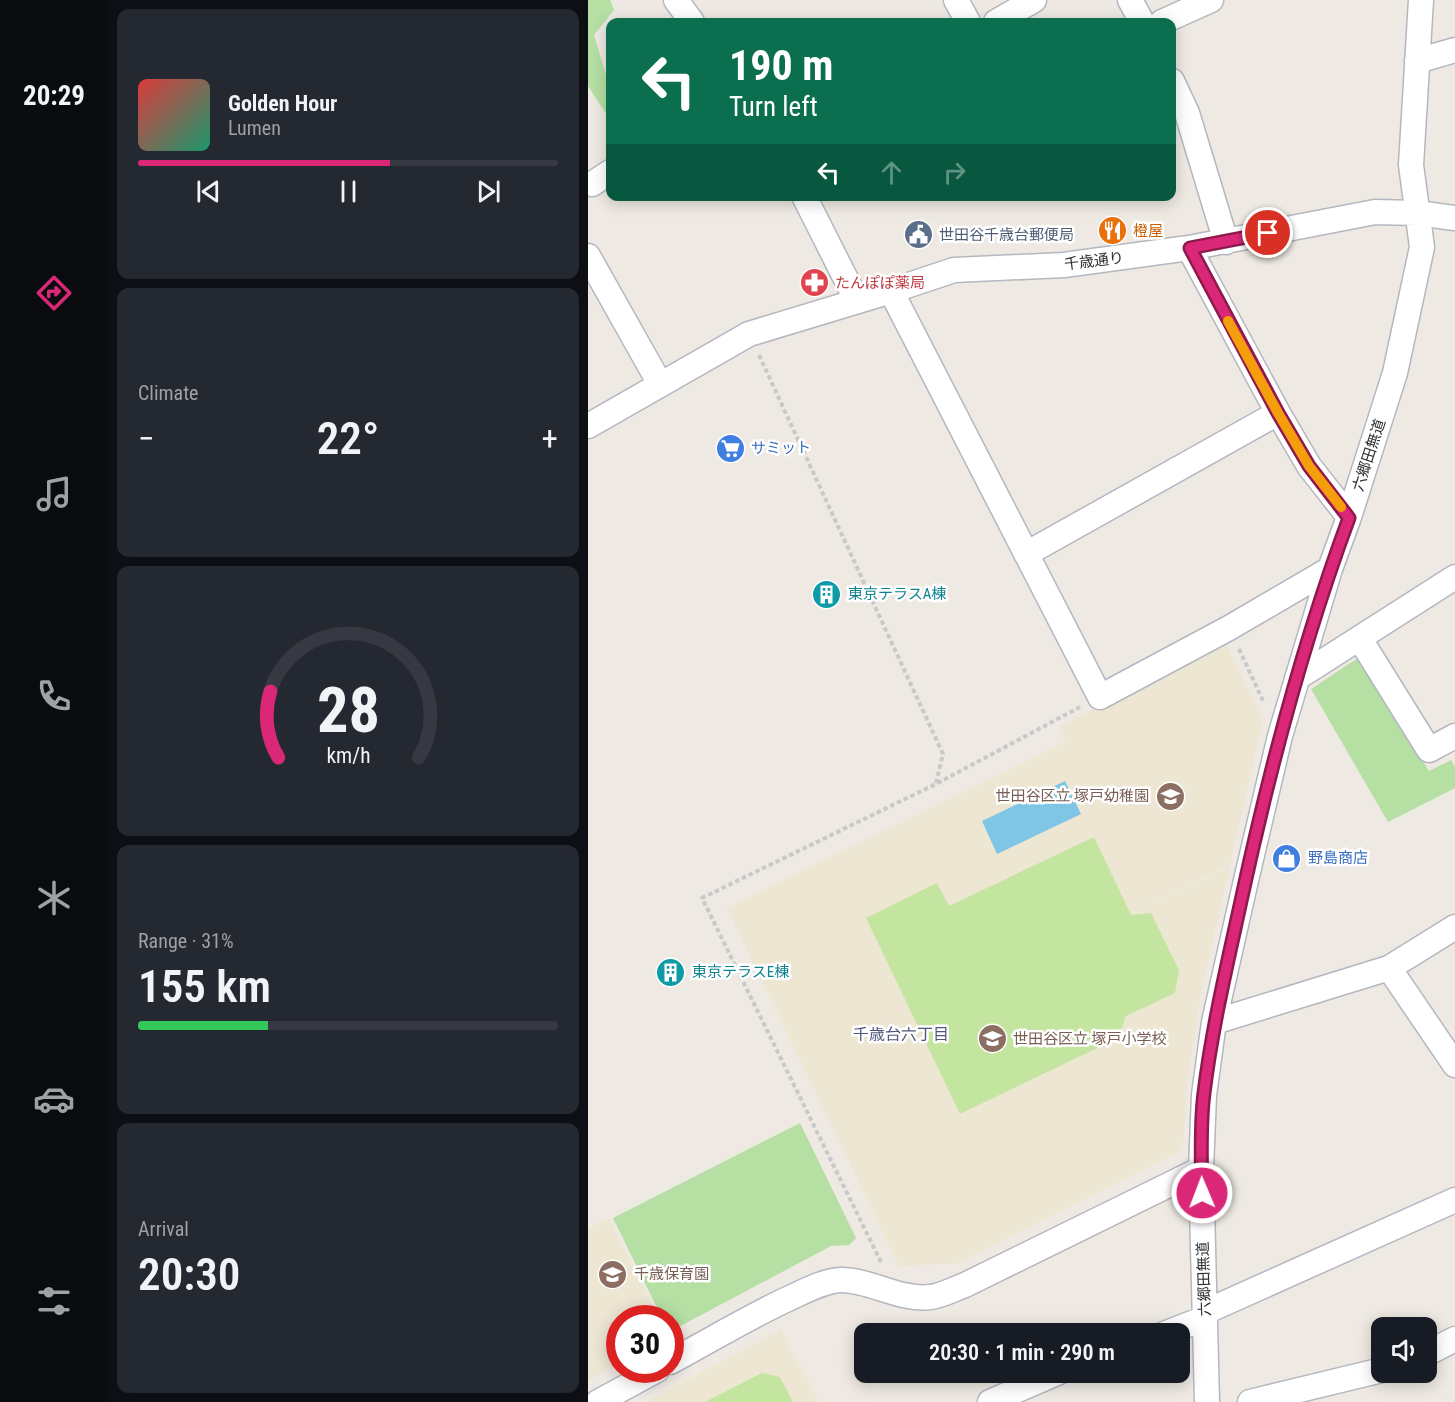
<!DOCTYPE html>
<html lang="en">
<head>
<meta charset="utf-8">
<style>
	:root { --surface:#171b24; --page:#242831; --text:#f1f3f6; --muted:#9ea1a6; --line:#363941; --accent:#db2777 }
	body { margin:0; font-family:"Roboto Condensed","Noto Sans JP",sans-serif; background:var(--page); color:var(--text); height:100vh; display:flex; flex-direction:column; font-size:22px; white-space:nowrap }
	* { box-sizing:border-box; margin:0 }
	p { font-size:20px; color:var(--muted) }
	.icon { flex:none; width:33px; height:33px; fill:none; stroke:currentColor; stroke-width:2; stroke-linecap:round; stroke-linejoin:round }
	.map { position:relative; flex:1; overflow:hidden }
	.side { display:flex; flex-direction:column; gap:9px; padding:9px; background:#0d0f14; width:480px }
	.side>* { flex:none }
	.top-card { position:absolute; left:18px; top:18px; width:570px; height:183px; border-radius:12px; box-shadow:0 3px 15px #0003; background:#0b6e4f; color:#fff; overflow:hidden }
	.fabs { position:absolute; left:783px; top:1317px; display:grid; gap:12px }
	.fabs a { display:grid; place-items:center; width:66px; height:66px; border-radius:12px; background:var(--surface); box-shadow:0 3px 15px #0003; font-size:30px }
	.speed { position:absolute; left:18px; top:1305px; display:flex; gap:12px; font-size:30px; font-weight:700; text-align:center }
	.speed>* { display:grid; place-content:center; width:78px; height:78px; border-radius:50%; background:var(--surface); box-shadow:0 3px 15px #0003; line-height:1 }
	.speed .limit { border:9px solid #d22; background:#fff; color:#111 }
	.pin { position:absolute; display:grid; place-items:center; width:51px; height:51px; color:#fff; margin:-26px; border:3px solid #fff; border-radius:50%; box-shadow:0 2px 6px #0007 }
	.me { position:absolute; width:66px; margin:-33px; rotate:359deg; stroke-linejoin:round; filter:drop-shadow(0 0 4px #0008) }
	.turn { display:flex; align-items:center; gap:21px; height:126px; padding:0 24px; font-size:27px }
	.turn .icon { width:78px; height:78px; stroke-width:2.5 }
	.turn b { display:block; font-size:42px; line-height:51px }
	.lanes { display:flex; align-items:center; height:57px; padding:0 24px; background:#0003; justify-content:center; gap:30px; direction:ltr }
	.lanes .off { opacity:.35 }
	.big { font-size:45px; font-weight:600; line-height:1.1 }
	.side .card { flex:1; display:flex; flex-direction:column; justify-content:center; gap:9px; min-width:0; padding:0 21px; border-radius:12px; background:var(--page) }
	.side .dial { align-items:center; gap:0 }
	.dial svg { height:156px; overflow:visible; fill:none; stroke:var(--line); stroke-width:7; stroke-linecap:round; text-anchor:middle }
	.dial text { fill:var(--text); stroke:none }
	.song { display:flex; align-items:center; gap:18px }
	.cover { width:72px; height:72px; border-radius:9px; background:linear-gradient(135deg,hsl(0 70% 55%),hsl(160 70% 35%)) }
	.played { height:6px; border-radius:3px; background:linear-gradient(90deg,var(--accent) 60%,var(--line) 60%) }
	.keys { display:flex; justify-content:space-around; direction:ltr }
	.heat { display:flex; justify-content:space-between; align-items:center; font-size:33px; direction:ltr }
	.charge { height:9px; border-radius:4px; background:linear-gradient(90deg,#34c759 31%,var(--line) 0) }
	.trip { position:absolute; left:266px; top:1323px; width:336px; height:60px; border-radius:12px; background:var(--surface); box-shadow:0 3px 15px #0003; font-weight:600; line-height:60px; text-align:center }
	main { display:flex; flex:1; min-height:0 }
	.dock { display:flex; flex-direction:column; width:108px; justify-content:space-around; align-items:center; background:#090b0e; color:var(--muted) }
	.dock .icon { width:42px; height:42px }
	.dock .current { color:var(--accent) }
	.dock b { font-size:27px; color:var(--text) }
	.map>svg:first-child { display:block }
</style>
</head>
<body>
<main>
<nav class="dock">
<b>20:29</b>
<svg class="icon current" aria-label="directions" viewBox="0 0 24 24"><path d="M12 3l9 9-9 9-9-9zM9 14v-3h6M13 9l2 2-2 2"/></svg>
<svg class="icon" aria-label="music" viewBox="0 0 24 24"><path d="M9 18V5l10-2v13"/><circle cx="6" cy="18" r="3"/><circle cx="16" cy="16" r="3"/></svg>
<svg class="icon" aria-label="phone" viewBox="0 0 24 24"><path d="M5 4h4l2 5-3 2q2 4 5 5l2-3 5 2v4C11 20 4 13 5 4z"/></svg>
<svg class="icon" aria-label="climate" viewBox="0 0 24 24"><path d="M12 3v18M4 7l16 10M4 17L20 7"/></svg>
<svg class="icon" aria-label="car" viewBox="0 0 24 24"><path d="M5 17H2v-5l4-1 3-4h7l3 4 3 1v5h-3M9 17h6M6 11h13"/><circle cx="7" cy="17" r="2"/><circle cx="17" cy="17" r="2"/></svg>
<svg class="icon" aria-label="filters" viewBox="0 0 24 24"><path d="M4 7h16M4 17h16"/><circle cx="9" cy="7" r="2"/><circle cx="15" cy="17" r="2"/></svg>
</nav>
<section class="side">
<div class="card">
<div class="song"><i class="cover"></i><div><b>Golden Hour</b><p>Lumen</p></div></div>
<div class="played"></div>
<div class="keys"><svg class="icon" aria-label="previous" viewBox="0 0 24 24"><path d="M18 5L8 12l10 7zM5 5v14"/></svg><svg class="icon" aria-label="pause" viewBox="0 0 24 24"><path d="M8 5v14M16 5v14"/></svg><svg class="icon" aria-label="next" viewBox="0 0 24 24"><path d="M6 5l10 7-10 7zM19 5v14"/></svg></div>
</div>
<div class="card"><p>Climate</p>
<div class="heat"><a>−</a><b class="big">22°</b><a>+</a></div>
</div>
<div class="card dial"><svg viewBox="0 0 100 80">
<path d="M14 69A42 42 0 1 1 86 69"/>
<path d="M14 69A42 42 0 0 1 10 35" stroke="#db2777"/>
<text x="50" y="56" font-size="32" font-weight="700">28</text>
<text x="50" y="72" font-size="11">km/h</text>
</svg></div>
<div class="card"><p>Range · 31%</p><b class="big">155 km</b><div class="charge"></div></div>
<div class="card"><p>Arrival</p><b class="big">20:30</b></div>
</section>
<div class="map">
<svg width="867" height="1402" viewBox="0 0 867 1402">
	<rect width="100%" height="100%" fill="#eee9e2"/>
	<path fill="#ede6d3" d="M636 640 675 720 642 865 562 904V905L642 867 613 991 599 1087 595 1143 590 1152 370 1263 311 1266 139 908 478 742 471 727 522 701Z
		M21 1218 71 1318H32L31 1364 0 1380V1229Z
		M193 1330 231 1402H58Z"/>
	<path fill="#b5dfa3" d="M0 0H22L26 10 6 35 18 75 22 74V120L0 86Z
		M770 658 841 771 863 760 867 767V788L800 822 723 689Z
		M212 1123 268 1238 261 1245 243 1246 83 1331 82 1318H74L25 1218Z"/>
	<path fill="#c4e5a0" d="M506 837 543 915 563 913 591 970 587 993 538 1016 530 1038 372 1114 278 918 349 883 361 906Z
		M174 1373 192 1377 205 1402H117Z"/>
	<path fill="#7fc5e6" d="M477 781 493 814 409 854 394 821Z"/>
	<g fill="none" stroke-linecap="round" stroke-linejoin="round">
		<defs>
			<path id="minor" d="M88 0 104 22
				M368 0 380 22
				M542 0 554 22
				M408 22 446 0
				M574 22 623 0
				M829 61 867 50
				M584 81 599 113 638 242
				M4 184 22 172
				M216 196 269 301
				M601 248 690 413 721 466 761 517
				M0 256 72 384
				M303 291 512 697 641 628 742 569
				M0 426 161 334 303 291 366 270 476 265 601 248 787 212 829 213 867 218
				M438 554 690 413
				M772 639 841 750 867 736
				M709 678 867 577
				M801 968 867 927
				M626 1022 801 968 867 1065
				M617 1312 867 1200
				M576 1334 617 1318
				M838 1354 867 1339
				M82 1362C123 1340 162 1316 204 1297 219 1290 236 1281 252 1280 280 1279 313 1301 342 1297 353 1296 366 1289 377 1285L613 1169
				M10 1402 69 1370
				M402 1402 471 1372
				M619 1402 613 1169 616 1095 626 1022 659 876 692 736 742 569 761 517 807 373 834 247 823 165 833 0
				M662 1402 794 1370"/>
		</defs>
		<use href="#minor" stroke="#b5b7c0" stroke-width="27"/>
		<path stroke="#c9c9c9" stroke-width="4" stroke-dasharray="4.5 3" stroke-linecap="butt" d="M171 355 355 754 348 783
			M651 649 676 703
			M293 1262 114 898 348 784 492 707"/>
		<use href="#minor" stroke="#fff" stroke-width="24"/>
	</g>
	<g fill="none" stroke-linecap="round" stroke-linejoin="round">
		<defs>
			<path id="route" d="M614 1193C613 1161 612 1124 616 1093 624 1028 639 965 653 901 681 771 715 642 761 518L721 466 690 413 602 248 680 233"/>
		</defs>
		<use href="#route" stroke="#8e194d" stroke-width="15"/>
		<use href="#route" stroke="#db2777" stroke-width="10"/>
		<path stroke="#f59e0b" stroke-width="10" d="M640 321 690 413 721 466 753 507"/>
	</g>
	<defs>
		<symbol id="restaurant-disc" viewBox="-11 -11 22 22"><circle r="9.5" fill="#e8710a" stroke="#fff"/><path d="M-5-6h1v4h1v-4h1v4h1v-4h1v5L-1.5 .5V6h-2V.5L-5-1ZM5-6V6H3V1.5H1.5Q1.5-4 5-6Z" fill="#fff"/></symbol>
		<symbol id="civic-disc" viewBox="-11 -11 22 22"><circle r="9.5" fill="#5c6f8a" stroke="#fff"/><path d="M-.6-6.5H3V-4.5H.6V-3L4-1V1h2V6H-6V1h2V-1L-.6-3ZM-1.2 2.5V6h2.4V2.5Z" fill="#fff"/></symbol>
		<symbol id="pharmacy-disc" viewBox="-11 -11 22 22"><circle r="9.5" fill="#e0444e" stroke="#fff"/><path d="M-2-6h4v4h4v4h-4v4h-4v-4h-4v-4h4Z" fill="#fff"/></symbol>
		<symbol id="supermarket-disc" viewBox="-11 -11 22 22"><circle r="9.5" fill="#3f7fe0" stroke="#fff"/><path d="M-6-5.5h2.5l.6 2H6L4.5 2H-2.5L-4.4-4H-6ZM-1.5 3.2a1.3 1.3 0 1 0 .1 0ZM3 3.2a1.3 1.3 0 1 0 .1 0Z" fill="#fff"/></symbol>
		<symbol id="building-disc" viewBox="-11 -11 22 22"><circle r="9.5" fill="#0f9aa8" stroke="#fff"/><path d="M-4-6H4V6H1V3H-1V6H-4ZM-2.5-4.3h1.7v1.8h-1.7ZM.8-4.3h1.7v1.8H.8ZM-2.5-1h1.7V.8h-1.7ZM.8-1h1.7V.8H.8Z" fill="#fff"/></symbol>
		<symbol id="school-disc" viewBox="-11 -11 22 22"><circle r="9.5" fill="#8d6e63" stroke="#fff"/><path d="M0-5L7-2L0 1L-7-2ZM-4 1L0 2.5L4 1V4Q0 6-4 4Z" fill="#fff"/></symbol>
		<symbol id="shop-disc" viewBox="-11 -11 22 22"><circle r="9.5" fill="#3f7fe0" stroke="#fff"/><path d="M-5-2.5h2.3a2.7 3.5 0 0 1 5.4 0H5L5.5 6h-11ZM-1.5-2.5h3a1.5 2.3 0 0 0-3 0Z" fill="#fff"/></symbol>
	</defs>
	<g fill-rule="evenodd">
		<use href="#restaurant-disc" x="508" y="214" width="33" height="33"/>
		<use href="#civic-disc" x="314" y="218" width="33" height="33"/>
		<use href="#pharmacy-disc" x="210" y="266" width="33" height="33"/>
		<use href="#supermarket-disc" x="126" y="432" width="33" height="33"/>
		<use href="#building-disc" x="222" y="578" width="33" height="33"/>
		<use href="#school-disc" x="566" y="780" width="33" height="33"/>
		<use href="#shop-disc" x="682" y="842" width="33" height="33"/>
		<use href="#building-disc" x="66" y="956" width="33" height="33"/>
		<use href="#school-disc" x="388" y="1022" width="33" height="33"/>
		<use href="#school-disc" x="8" y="1258" width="33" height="33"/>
	</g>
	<g text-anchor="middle" stroke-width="5" stroke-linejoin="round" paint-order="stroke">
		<g font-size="15" fill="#c56008" stroke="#fff" text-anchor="start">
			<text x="545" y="236">橙屋</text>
		</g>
		<g font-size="15" fill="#4e5e75" stroke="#fff" text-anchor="start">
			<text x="351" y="240">世田谷千歳台郵便局</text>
		</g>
		<g font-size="15" fill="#2e2e2e" stroke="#fff">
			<text transform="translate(506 261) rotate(-7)" y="5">千歳通り</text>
			<text transform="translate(781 455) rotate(-72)" y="5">六郷田無道</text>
			<text transform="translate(616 1279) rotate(-92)" y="5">六郷田無道</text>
		</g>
		<g font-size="15" fill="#be3a42" stroke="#fff" text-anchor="start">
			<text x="247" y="288">たんぽぽ薬局</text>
		</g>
		<g font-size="15" fill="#366cbe" stroke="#fff" text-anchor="start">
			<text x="163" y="453">サミット</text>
			<text x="720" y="863">野島商店</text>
		</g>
		<g font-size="15" fill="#0d838f" stroke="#fff" text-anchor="start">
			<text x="260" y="599">東京テラスA棟</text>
			<text x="104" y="977">東京テラスE棟</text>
		</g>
		<g font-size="15" fill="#785e54" stroke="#fff" text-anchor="start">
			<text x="561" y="801" text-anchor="end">世田谷区立 塚戸幼稚園</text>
			<text x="425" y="1044">世田谷区立 塚戸小学校</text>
			<text x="46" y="1279">千歳保育園</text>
		</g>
		<g font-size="16" fill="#51567c" stroke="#fff">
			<text x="313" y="1040">千歳台六丁目</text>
		</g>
	</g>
</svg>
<div class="fabs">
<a><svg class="icon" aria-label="sound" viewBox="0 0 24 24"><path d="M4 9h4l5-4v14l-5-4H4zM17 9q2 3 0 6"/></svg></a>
</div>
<div class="speed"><div class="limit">30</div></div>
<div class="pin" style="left:680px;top:233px;background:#d93025"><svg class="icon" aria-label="arrive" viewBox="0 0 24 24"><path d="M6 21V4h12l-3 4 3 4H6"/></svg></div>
<svg class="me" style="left:614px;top:1193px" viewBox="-20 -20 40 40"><circle r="17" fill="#db2777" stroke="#fff" stroke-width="3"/><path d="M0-11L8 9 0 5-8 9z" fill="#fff"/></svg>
<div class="trip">20:30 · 1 min · 290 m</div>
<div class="top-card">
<div class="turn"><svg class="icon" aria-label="left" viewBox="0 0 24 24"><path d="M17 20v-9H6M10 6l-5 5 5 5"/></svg><div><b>190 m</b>Turn left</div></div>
<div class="lanes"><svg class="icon" aria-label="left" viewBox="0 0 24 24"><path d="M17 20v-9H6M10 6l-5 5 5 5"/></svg><svg class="icon off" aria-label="ahead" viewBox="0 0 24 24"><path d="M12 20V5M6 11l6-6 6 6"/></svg><svg class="icon off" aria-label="right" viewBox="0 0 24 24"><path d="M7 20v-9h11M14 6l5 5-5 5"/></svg></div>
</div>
</div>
</main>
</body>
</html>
